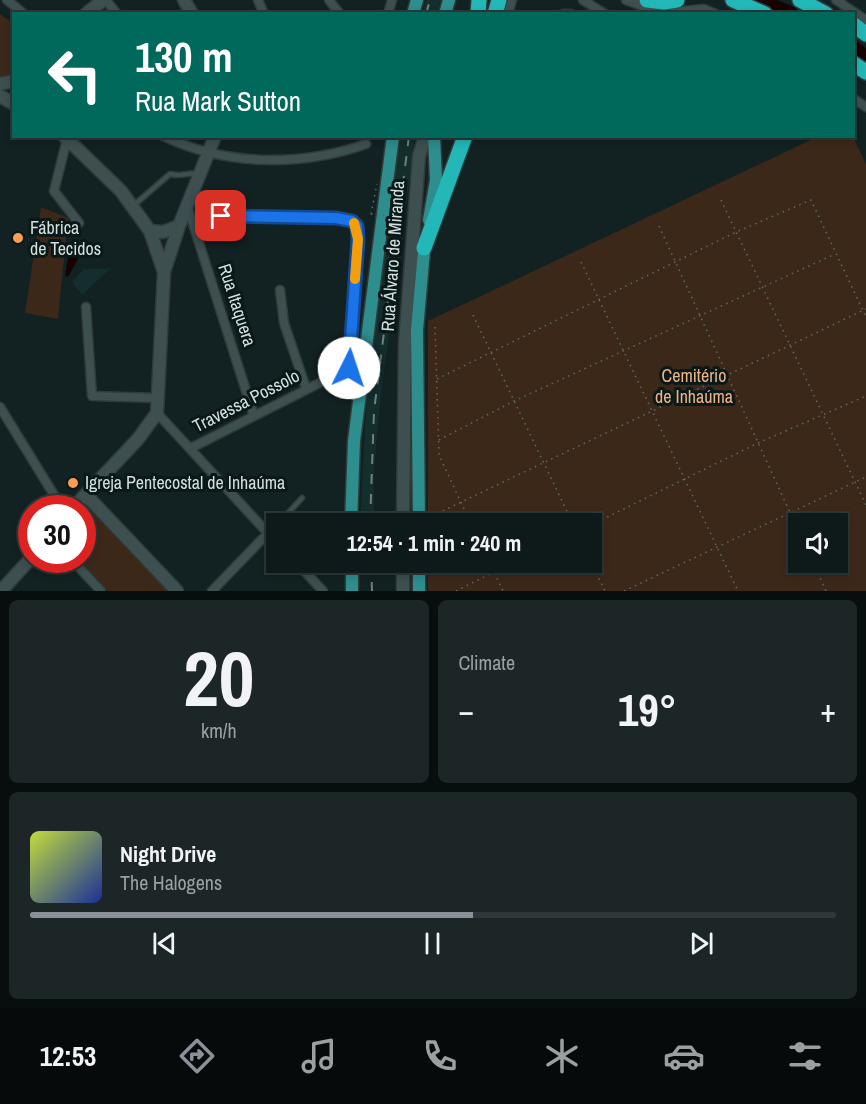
<!DOCTYPE html>
<html lang="en">
<head>
<meta charset="utf-8">
<style>
	:root { --surface:#0e1919; --page:#1c2626; --text:#f1f3f6; --muted:#9ba0a2; --line:#2e3838; --accent:#8c9099 }
	body { margin:0; font-family:"Archivo Narrow",sans-serif; background:var(--page); color:var(--text); height:100vh; display:flex; flex-direction:column; font-size:22px; white-space:nowrap }
	* { box-sizing:border-box; margin:0 }
	p { font-size:20px; color:var(--muted) }
	.icon { flex:none; width:33px; height:33px; fill:none; stroke:currentColor; stroke-width:2; stroke-linecap:round; stroke-linejoin:round }
	.map { position:relative; height:591px; overflow:hidden }
	.drawer { display:flex; flex-direction:column; gap:9px; padding:9px; background:#080e0e; flex:1 }
	.drawer>* { flex:none }
	.top-card { position:absolute; left:12px; top:12px; width:843px; height:126px; border-radius:0px; box-shadow:0 3px 9px #0003,0 0 0 2px var(--line); background:#00695c; color:#fff; overflow:hidden }
	.fabs { position:absolute; left:788px; top:513px; display:grid; gap:12px }
	.fabs a { display:grid; place-items:center; width:60px; height:60px; border-radius:0px; background:var(--surface); box-shadow:0 3px 9px #0003,0 0 0 2px var(--line); font-size:30px }
	.speed { position:absolute; left:18px; top:495px; display:flex; gap:12px; font-size:30px; font-weight:700; text-align:center }
	.speed>* { display:grid; place-content:center; width:78px; height:78px; border-radius:50%; background:var(--surface); box-shadow:0 3px 9px #0003,0 0 0 2px var(--line); line-height:1 }
	.speed .limit { border:9px solid #d22; background:#fff; color:#111 }
	.pin { position:absolute; display:grid; place-items:center; width:51px; height:51px; color:#fff; margin:-26px; border-radius:12px; box-shadow:0 3px 9px #0006 }
	.me { position:absolute; width:66px; margin:-33px; rotate:4deg; stroke-linejoin:round; filter:drop-shadow(0 0 4px #0008) }
	.turn { display:flex; align-items:center; gap:21px; height:126px; padding:0 24px; font-size:27px }
	.turn .icon { width:78px; height:78px; stroke-width:2.5 }
	.turn b { display:block; font-size:42px; line-height:51px }
	.big { font-size:45px; font-weight:700; line-height:1.1 }
	.drawer .widget { flex:1; display:flex; flex-direction:column; justify-content:center; gap:9px; min-width:0; padding:0 21px; border-radius:9px; background:var(--page) }
	.drawer .dial { align-items:center; gap:0 }
	.dial b { font-size:78px; line-height:1 }
	.song { display:flex; align-items:center; gap:18px }
	.cover { width:72px; height:72px; border-radius:9px; background:linear-gradient(135deg,hsl(70 70% 55%),hsl(230 70% 35%)) }
	.played { height:6px; border-radius:3px; background:linear-gradient(90deg,var(--accent) 55%,var(--line) 55%) }
	.keys { display:flex; justify-content:space-around; direction:ltr }
	.heat { display:flex; justify-content:space-between; align-items:center; font-size:33px; direction:ltr }
	.drawer .tiles { flex:1; display:grid; gap:9px; grid-template-columns:1fr 1fr }
	.widget:last-child { grid-column:span 2 }
	.trip { position:absolute; left:266px; top:513px; width:336px; height:60px; border-radius:0px; background:var(--surface); box-shadow:0 3px 9px #0003,0 0 0 2px var(--line); font-weight:700; line-height:60px; text-align:center }
	.dock { display:flex; height:96px; justify-content:space-around; align-items:center; background:#060a0a; color:var(--muted) }
	.dock .icon { width:42px; height:42px }
	.dock .current { color:var(--accent) }
	.dock b { font-size:27px; color:var(--text) }
	.map>svg:first-child { display:block }
</style>
</head>
<body>
<div class="map">
<svg width="866" height="591" viewBox="0 0 866 591">
	<rect width="100%" height="100%" fill="#122121"/>
	<path fill="#142d2d" d="M426 0H441L437 13H422Z
		M400 137H415L380 403 374 470V523L360 524 367 392Z
		M111 268 82 295 72 282 84 269Z"/>
	<path fill="#3c2819" fill-rule="evenodd" d="M0 14 14 24 13 70 0 83Z
		M819 136 853 137 866 164V591H428V563L591 562V524L428 523V321ZM798 524H837V562H798Z
		M41 207 68 218 58 319 25 313Z
		M87 511 94 514 169 591H108L78 560H82L83 515Z"/>
	<path fill="#170200" d="M70 248 80 255 68 277 65 275Z"/>
	<g fill="none" stroke-linecap="round" stroke-linejoin="round">
		<path stroke="#170200" stroke-width="14" d="M760 0 792 14
			M854 48 866 57"/>
		<defs>
			<path id="lane" d="M133 206 170 174C182 177 189 172 196 174
				M278 524 302 498
				M268 533 276 525"/>
			<path id="street" d="M7 0 24 14
				M106 0 117 14
				M258 0 264 14
				M329 0 340 14
				M583 0 605 14
				M626 0 662 13 704 9 716 14
				M836 0 866 20
				M388 14 392 0
				M508 14 512 0
				M563 14H571
				M854 99 866 107
				M163 136C226 166 300 167 366 144
				M67 139 54 191 79 223
				M187 205 254 416
				M280 290 284 323 306 388
				M86 307 92 396 159 398
				M0 407 62 508
				M157 413 276 542
				M191 448 349 368 358 239 357 226 346 218 221 216 194 221
				M72 560 101 591
				M296 562 323 591
				M212 591 268 533"/>
			<path id="secondary" d="M184 0 192 14
				M86 14 103 0
				M0 84 14 81
				M0 96 14 104
				M64 136 121 191 150 231 164 272
				M150 231 163 232 179 226
				M86 495 177 591
				M73 508 138 439 157 413 164 272 179 226 215 136
				M403 524 405 344 419 156 425 136
				M1 591 32 557
				M403 591V562"/>
			<path id="primary" d="M413 14 417 0
				M445 14 449 0
				M429 220 436 180 434 136
				M351 524 354 441 393 136
				M419 524 417 330 425 240
				M352 562V591
				M419 562V591"/>
			<path id="highway" d="M647 0 664 2 677 0
				M733 0 765 14
				M800 0 826 14
				M478 14 479 0
				M495 14 499 0
				M854 25 866 34
				M854 64 866 72
				M424 248 465 136"/>
		</defs>
		<use href="#lane" stroke="#303a3a" stroke-width="7"/>
		<use href="#street" stroke="#303a3a" stroke-width="11"/>
		<use href="#secondary" stroke="#303a3a" stroke-width="15"/>
		<use href="#primary" stroke="#303a3a" stroke-width="15"/>
		<use href="#highway" stroke="#303a3a" stroke-width="18"/>
		<path stroke="#5d6a6a" stroke-width="1.5" stroke-dasharray="1.5 4.5" stroke-linecap="butt" d="M721 200 866 505
			M371 214 377 184
			M659 226 798 530
			M581 262 738 591
			M473 315 573 524
			M435 327 439 455 471 524
			M437 379 736 232 811 200 866 317
			M439 440 514 401 835 254
			M432 516 866 309
			M591 525 758 443 866 396
			M489 562 503 591
			M591 562 605 591
			M813 562 826 591
			M456 591 514 562
			M624 591 866 477"/>
		<use href="#lane" stroke="#3e4f4f" stroke-width="4"/>
		<use href="#street" stroke="#3e4f4f" stroke-width="8"/>
		<use href="#secondary" stroke="#3e4f4f" stroke-width="12"/>
		<use href="#primary" stroke="#2e8d8d" stroke-width="12"/>
		<use href="#highway" stroke="#23b7b7" stroke-width="15"/>
		<path stroke="#727f7f" stroke-width="2" stroke-dasharray="10 10" stroke-linecap="butt" d="M426 14 430 0
			M370 524 374 411 409 136
			M371 562 372 591"/>
		<path stroke="#5d6a6a" stroke-width="1.5" stroke-dasharray="1.5 4.5" stroke-linecap="butt" d="M371 214 405 219"/>
	</g>
	<g fill="none" stroke-linecap="round" stroke-linejoin="round">
		<defs>
			<path id="route" d="M221 216 336 218 352 221 357 226 358 239 349 368"/>
		</defs>
		<use href="#route" stroke="#114b97" stroke-width="15"/>
		<use href="#route" stroke="#1a73e8" stroke-width="10"/>
		<path stroke="#f59e0b" stroke-width="10" d="M354 223 358 239 355 279"/>
	</g>
	<g fill="#fc9d53" stroke="#091818" stroke-width="2">
		<circle cx="18" cy="238" r="6"/>
		<circle cx="73" cy="483" r="6"/>
	</g>
	<g text-anchor="middle" stroke-width="6" stroke-linejoin="round" paint-order="stroke">
		<g font-size="18" fill="#d5dfdf" stroke="#091818" text-anchor="start">
			<text x="30" y="234">Fábrica<tspan x="30" dy="21">de Tecidos</tspan></text>
			<text x="85" y="489">Igreja Pentecostal de Inhaúma</text>
		</g>
		<g font-size="18" fill="#d5dfdf" stroke="#091818">
			<text transform="translate(393 256) rotate(-86)" y="6">Rua Álvaro de Miranda</text>
			<text transform="translate(237 305) rotate(72)" y="6">Rua Itaquera</text>
			<text transform="translate(246 401) rotate(-27)" y="6">Travessa Possolo</text>
		</g>
		<g font-size="18" fill="#f2b285" stroke="#091818">
			<text x="694" y="382">Cemitério<tspan x="694" dy="21">de Inhaúma</tspan></text>
		</g>
	</g>
</svg>
<div class="fabs">
<a><svg class="icon" aria-label="sound" viewBox="0 0 24 24"><path d="M4 9h4l5-4v14l-5-4H4zM17 9q2 3 0 6"/></svg></a>
</div>
<div class="speed"><div class="limit">30</div></div>
<div class="pin" style="left:221px;top:216px;background:#d93025"><svg class="icon" aria-label="arrive" viewBox="0 0 24 24"><path d="M6 21V4h12l-3 4 3 4H6"/></svg></div>
<svg class="me" style="left:349px;top:368px" viewBox="-20 -20 40 40"><circle r="19" fill="#fff"/><path d="M0-13L10 11 0 6-10 11z" fill="#1a73e8"/></svg>
<div class="trip">12:54 · 1 min · 240 m</div>
<div class="top-card">
<div class="turn"><svg class="icon" aria-label="left" viewBox="0 0 24 24"><path d="M17 20v-9H6M10 6l-5 5 5 5"/></svg><div><b>130 m</b>Rua Mark Sutton</div></div>
</div>
</div>
<section class="drawer">
<div class="tiles">
<div class="widget dial"><b>20</b><p>km/h</p></div>
<div class="widget"><p>Climate</p>
<div class="heat"><a>−</a><b class="big">19°</b><a>+</a></div>
</div>
<div class="widget">
<div class="song"><i class="cover"></i><div><b>Night Drive</b><p>The Halogens</p></div></div>
<div class="played"></div>
<div class="keys"><svg class="icon" aria-label="previous" viewBox="0 0 24 24"><path d="M18 5L8 12l10 7zM5 5v14"/></svg><svg class="icon" aria-label="pause" viewBox="0 0 24 24"><path d="M8 5v14M16 5v14"/></svg><svg class="icon" aria-label="next" viewBox="0 0 24 24"><path d="M6 5l10 7-10 7zM19 5v14"/></svg></div>
</div>
</div>
</section>
<nav class="dock">
<b>12:53</b>
<svg class="icon current" aria-label="directions" viewBox="0 0 24 24"><path d="M12 3l9 9-9 9-9-9zM9 14v-3h6M13 9l2 2-2 2"/></svg>
<svg class="icon" aria-label="music" viewBox="0 0 24 24"><path d="M9 18V5l10-2v13"/><circle cx="6" cy="18" r="3"/><circle cx="16" cy="16" r="3"/></svg>
<svg class="icon" aria-label="phone" viewBox="0 0 24 24"><path d="M5 4h4l2 5-3 2q2 4 5 5l2-3 5 2v4C11 20 4 13 5 4z"/></svg>
<svg class="icon" aria-label="climate" viewBox="0 0 24 24"><path d="M12 3v18M4 7l16 10M4 17L20 7"/></svg>
<svg class="icon" aria-label="car" viewBox="0 0 24 24"><path d="M5 17H2v-5l4-1 3-4h7l3 4 3 1v5h-3M9 17h6M6 11h13"/><circle cx="7" cy="17" r="2"/><circle cx="17" cy="17" r="2"/></svg>
<svg class="icon" aria-label="filters" viewBox="0 0 24 24"><path d="M4 7h16M4 17h16"/><circle cx="9" cy="7" r="2"/><circle cx="15" cy="17" r="2"/></svg>
</nav>
</body>
</html>
